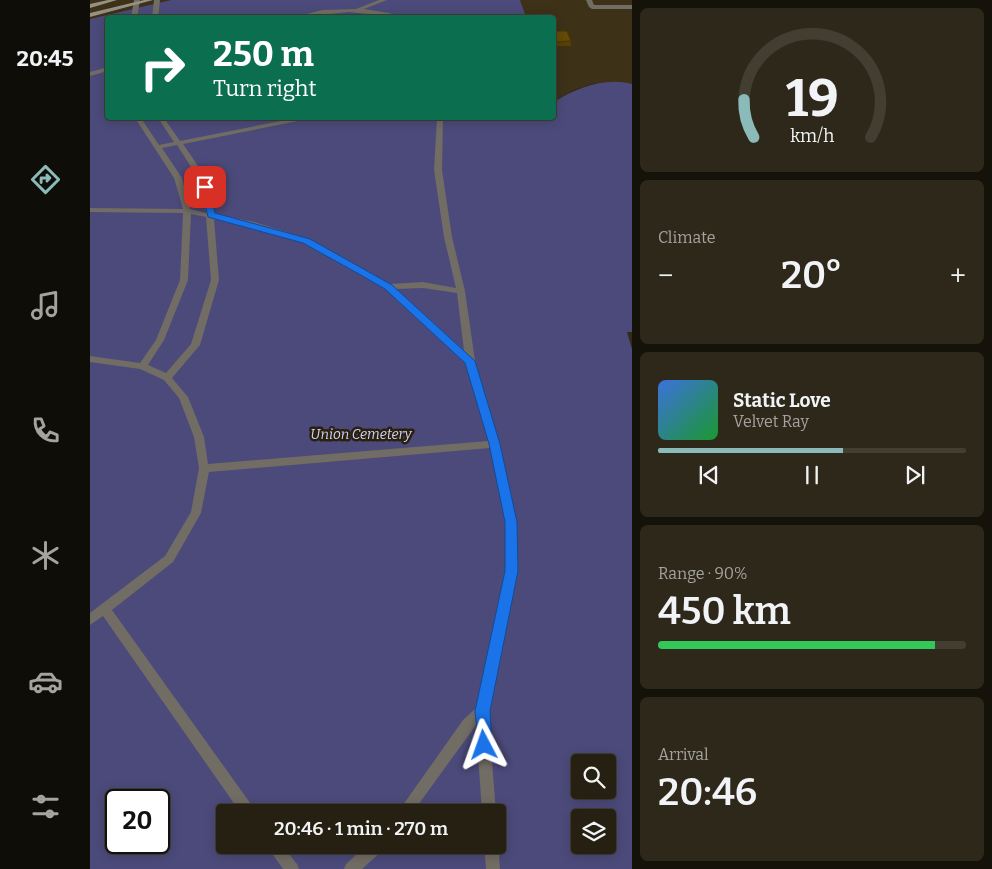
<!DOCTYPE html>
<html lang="en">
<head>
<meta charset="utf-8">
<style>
	:root { --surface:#262012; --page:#2e281b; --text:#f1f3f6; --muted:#a4a39f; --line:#423e32; --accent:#8bbbb9 }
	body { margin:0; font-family:Bitter,serif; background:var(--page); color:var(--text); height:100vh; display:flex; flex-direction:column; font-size:19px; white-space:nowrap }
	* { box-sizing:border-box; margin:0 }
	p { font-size:16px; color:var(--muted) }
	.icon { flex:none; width:28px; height:28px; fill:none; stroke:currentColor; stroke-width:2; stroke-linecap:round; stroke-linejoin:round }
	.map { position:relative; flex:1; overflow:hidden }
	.sheet { display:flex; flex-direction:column; gap:8px; padding:8px; background:#15120a; width:360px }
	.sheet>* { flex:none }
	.top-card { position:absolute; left:15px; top:15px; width:451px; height:105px; border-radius:5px; box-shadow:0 2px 12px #0003,0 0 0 1px var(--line); background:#0b6e4f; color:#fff; overflow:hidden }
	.fabs { position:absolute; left:481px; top:754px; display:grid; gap:10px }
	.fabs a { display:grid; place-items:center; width:45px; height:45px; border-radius:5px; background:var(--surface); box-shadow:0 2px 12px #0003,0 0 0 1px var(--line); font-size:25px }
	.speed { position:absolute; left:15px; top:789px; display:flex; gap:10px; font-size:25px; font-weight:700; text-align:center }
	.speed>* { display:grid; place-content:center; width:65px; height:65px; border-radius:50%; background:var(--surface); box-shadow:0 2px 12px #0003,0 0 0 1px var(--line); line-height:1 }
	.speed .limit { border:2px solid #111; border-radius:8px; background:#fff; color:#111 }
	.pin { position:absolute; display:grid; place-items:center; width:42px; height:42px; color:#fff; margin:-21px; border-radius:10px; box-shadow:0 2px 8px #0006 }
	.me { position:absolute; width:55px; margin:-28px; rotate:356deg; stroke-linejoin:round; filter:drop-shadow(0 0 4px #0008) }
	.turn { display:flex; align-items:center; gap:18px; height:105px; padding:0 25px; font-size:22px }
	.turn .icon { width:65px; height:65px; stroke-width:2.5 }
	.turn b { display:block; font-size:35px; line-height:42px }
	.big { font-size:38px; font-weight:600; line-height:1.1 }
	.sheet .tile { flex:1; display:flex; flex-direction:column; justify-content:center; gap:8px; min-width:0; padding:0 18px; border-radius:8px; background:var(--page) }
	.sheet .dial { align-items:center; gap:0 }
	.dial svg { height:130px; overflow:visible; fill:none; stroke:var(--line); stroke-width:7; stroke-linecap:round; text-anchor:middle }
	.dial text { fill:var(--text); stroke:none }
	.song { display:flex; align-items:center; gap:15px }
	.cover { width:60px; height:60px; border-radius:8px; background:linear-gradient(135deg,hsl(220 70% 55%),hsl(130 70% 35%)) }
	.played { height:5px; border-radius:2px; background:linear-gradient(90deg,var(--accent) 60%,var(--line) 60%) }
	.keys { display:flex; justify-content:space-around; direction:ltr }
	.heat { display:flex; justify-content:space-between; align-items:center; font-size:28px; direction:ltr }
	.charge { height:8px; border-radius:4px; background:linear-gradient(90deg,#34c759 90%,var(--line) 0) }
	.trip { position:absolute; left:126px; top:804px; width:290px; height:50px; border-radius:5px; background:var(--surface); box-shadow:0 2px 12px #0003,0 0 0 1px var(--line); font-weight:600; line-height:50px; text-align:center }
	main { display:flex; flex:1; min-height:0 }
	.tab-bar { display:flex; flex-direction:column; width:90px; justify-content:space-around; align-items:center; background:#0f0d07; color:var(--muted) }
	.tab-bar .icon { width:35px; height:35px }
	.tab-bar .on { color:var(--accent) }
	.tab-bar b { font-size:22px; color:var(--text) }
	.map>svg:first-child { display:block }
</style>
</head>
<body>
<main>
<nav class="tab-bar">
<b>20:45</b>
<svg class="icon on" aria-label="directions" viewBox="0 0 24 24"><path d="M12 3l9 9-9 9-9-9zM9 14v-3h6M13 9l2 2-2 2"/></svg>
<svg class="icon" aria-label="music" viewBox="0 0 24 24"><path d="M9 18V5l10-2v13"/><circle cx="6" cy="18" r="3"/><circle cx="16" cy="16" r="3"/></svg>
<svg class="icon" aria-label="phone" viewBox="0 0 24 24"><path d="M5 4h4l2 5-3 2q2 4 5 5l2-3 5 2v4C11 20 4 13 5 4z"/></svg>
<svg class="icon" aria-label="climate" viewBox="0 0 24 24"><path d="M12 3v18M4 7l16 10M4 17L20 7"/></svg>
<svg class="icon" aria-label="car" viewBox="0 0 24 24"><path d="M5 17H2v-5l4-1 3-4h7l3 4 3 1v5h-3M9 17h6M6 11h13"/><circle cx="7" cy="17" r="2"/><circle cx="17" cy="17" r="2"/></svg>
<svg class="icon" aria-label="filters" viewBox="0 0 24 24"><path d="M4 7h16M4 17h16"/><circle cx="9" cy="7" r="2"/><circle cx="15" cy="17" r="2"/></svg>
</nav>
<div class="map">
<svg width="542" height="869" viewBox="0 0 542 869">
	<rect width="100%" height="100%" fill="#332a18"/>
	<path fill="#3d3118" d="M0 0H81L0 19Z
		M430 0H542V84L505 83 483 90 464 102V18L436 17Z"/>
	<path fill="#4c4a7a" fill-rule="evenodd" d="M81 0H430L436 17 18 18V118H464V102C486 88 515 77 542 84V332H537L542 349V869H0V19ZM490 762H518V790H490ZM26 800H69V842H26ZM135 812H408V845H135ZM490 818H518V845H490Z"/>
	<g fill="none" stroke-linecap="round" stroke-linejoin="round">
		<path fill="#716c64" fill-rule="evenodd" d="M44 0H50L47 18H41Z
			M64 0H70L68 18H62Z
			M289 0H297L274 9 299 13 315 18 259 12 202 18 232 10 266 9Z
			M496 0H502L504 5H542V9H502L499 7Z
			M18 67V71L0 76V72Z
			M45 118H51L69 145 84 142 68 118H74L90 141 206 118H216L213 120 93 144C110 168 121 184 124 214L164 222 219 239 300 284 333 282 366 288 354 237 344 170 347 118H353L352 170 362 237 375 291 385 361 409 444 426 522 427 571 398 711 406 812H392L386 725 323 812H308L373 720 386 708 415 571 416 522 400 448 119 472 111 513 83 562 22 610 163 807 165 812H150L13 616 0 625V613L75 556 101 512 109 468 104 437 89 398 74 380 50 369 0 362V356L50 363 66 340 90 280 93 213 0 212V208L93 209 84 178ZM87 145C102 168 114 185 116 213L100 209 92 178 72 148ZM101 214 116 217 121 280 101 344 76 373 58 365 74 340 98 280ZM124 219 159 226 213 243 296 289 376 362 398 441 118 464 114 437 98 397 82 378 110 345 129 280ZM333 288 367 293 374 351 306 289Z
			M408 843 410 869H396L394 845H408Z
			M176 845H192L207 864 209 869H193Z
			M277 845H295L293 850 272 869H254L256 864Z"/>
		<path fill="#989183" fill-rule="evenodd" d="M18 0H27L0 8V4Z
			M54 0H63L0 17V13Z"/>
	</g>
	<path fill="#564005" d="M464 31 481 41V46H465L464 43Z"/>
	<path fill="#644a06" stroke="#463404" d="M464 31H477L481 41 466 42 464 36Z"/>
	<path fill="#1a73e8" stroke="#114b97" d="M115 184 119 187 125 213 220 239 302 285 385 361 410 444 427 522 428 571 400 711 402 745 400 750 394 752 389 750 385 711 415 571V522L399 444 375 363 295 289 269 274 213 243 118 217 111 187Z"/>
	<g text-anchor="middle" stroke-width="5" stroke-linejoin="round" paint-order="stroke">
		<g font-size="14" font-style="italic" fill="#d1d2f9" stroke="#29200e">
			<text x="271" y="439">Union Cemetery</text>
		</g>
	</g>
</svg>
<div class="fabs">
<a><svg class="icon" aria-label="search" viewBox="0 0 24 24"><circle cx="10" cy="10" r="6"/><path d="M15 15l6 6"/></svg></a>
<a><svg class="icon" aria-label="layers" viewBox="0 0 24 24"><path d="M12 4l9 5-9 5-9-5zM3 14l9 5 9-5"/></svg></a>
</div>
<div class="speed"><div class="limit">20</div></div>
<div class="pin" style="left:115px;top:187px;background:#d93025"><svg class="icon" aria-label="arrive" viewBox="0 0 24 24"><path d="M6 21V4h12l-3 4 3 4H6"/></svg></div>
<svg class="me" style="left:394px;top:745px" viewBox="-20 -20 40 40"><path d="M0-17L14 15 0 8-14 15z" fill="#1a73e8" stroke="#fff" stroke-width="4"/></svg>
<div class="trip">20:46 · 1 min · 270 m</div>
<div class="top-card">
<div class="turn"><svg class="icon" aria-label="right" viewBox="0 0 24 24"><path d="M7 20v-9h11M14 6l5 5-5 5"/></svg><div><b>250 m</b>Turn right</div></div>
</div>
</div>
<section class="sheet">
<div class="tile dial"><svg viewBox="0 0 100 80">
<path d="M14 69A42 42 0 1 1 86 69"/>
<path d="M14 69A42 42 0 0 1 8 46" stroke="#8bbbb9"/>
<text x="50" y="56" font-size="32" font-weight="700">19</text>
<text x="50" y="72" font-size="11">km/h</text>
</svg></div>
<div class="tile"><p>Climate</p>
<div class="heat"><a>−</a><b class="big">20°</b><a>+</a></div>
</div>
<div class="tile">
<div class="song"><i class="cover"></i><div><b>Static Love</b><p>Velvet Ray</p></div></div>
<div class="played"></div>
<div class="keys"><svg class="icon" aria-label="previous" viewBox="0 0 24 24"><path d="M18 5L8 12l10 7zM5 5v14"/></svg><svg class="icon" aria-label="pause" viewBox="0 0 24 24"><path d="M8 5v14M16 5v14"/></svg><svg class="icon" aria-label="next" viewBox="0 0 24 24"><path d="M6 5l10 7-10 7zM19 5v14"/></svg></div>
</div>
<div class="tile"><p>Range · 90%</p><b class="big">450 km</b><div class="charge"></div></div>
<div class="tile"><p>Arrival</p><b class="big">20:46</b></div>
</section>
</main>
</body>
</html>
